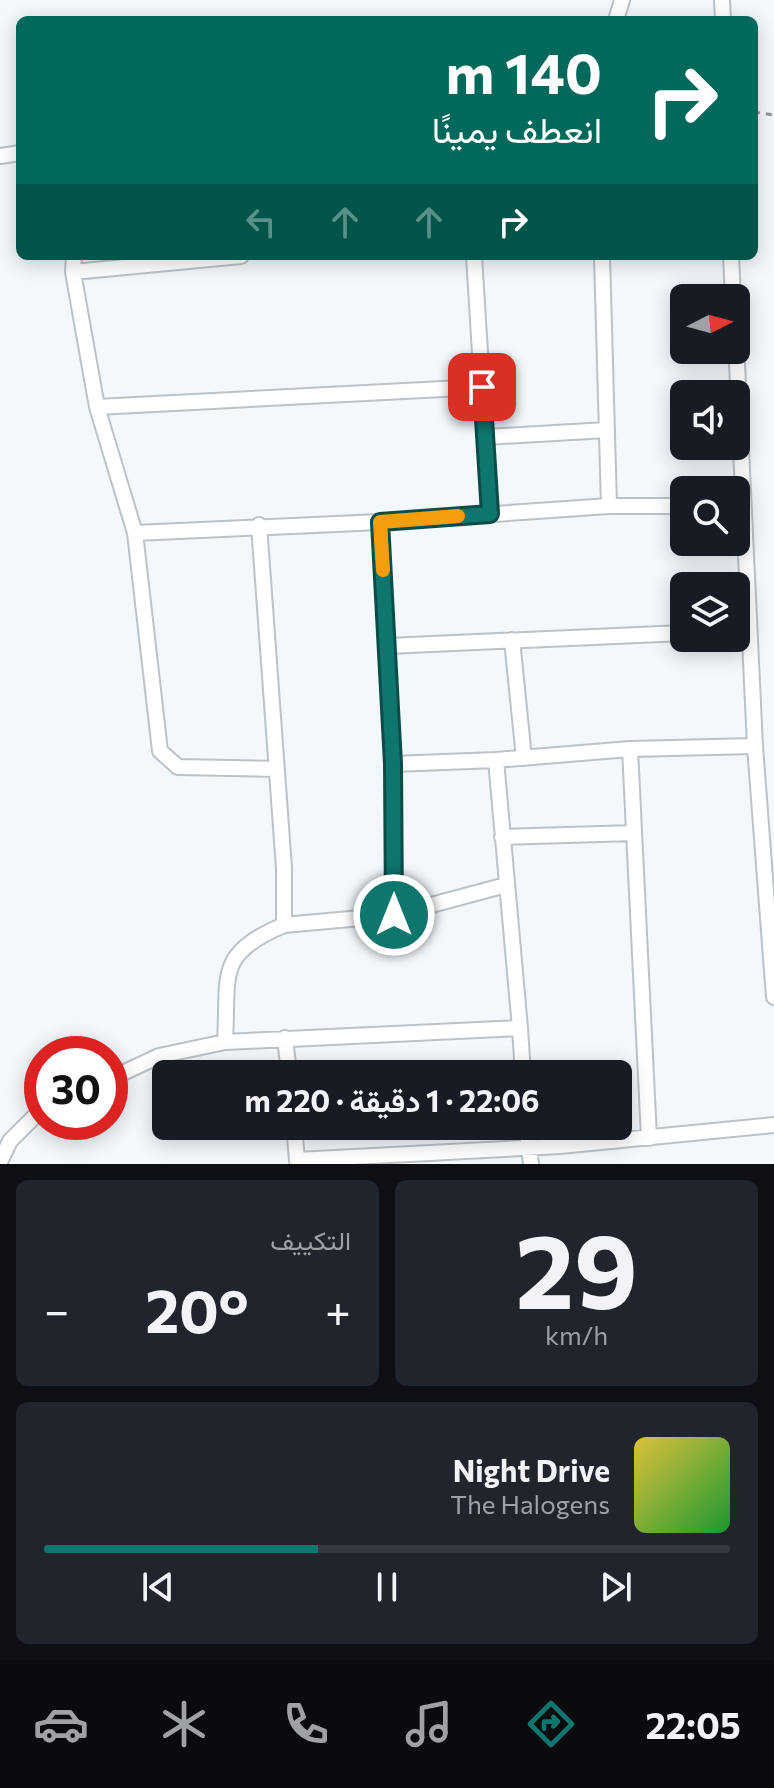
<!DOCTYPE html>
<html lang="ar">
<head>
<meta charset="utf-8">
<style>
	:root { --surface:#171b24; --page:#20242c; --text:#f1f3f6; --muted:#9ea1a6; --line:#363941; --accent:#0f766e }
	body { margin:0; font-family:Commissioner,Vazirmatn,sans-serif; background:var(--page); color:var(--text); direction:rtl; height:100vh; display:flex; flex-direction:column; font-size:30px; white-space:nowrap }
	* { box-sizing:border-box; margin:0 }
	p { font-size:26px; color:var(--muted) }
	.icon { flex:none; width:44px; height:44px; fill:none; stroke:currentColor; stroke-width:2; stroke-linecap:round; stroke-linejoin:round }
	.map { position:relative; height:1164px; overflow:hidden; direction:ltr }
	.drawer { display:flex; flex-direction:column; gap:16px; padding:16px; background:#0d0f14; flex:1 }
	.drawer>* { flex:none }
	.top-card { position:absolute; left:16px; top:16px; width:742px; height:244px; border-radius:12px; box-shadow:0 4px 20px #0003; direction:rtl; background:#00695c; color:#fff; overflow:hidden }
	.needle { width:52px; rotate:84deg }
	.fabs { position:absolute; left:670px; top:284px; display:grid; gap:16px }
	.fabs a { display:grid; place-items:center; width:80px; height:80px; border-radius:12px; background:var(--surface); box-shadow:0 4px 20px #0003; font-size:40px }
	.speed { position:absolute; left:24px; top:1036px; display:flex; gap:16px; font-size:40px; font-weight:700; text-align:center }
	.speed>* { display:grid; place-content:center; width:104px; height:104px; border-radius:50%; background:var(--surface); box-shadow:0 4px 20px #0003; line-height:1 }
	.speed .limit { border:12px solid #d22; background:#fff; color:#111 }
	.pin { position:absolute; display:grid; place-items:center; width:68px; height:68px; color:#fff; margin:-34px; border-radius:16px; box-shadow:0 4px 12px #0006 }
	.me { position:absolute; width:88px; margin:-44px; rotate:0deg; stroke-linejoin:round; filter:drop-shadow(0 0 6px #0008) }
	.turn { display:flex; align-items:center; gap:28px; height:168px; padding:0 24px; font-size:36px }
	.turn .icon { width:104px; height:104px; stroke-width:2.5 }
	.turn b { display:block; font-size:56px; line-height:68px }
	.lanes { display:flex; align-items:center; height:76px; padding:0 24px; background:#0003; justify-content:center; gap:40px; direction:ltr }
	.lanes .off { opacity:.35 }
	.big { font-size:60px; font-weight:700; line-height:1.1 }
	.drawer .tile { flex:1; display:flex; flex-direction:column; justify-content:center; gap:12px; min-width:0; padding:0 28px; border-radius:12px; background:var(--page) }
	.drawer .dial { align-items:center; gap:0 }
	.dial b { font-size:104px; line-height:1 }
	.song { display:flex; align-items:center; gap:24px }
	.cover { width:96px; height:96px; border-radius:12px; background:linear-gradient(135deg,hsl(50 70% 55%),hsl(130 70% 35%)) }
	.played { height:8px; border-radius:4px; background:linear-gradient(90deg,var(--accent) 40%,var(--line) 40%) }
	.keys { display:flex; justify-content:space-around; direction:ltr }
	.heat { display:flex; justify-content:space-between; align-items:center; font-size:44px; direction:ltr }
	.drawer .tiles { flex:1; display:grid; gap:16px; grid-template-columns:1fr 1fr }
	.tile:last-child { grid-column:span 2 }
	.trip { position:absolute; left:152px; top:1060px; width:480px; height:80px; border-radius:12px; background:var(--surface); box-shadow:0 4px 20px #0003; font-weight:700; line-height:80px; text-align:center; direction:rtl }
	.tabs { display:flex; height:128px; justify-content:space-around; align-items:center; background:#090b0e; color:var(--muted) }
	.tabs .icon { width:56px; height:56px }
	.tabs .selected { color:var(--accent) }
	.tabs b { font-size:36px; color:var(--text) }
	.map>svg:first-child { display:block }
</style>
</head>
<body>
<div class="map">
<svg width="774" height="1164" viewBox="0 0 774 1164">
	<rect width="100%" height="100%" fill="#f2f8fc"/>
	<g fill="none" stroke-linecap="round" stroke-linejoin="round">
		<defs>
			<path id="street" d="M722 0 723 20
				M616 20 622 0
				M0 156 20 153
				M74 256 73 272 97 407 135 533 160 751 178 767 277 769
				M474 256 490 514
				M602 256 609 506
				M731 256 733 298
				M73 272 241 256
				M736 343 755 746 774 997
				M97 407 482 387
				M485 437 607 430
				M380 522 387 646 684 633
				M259 525 284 868V925L394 915 506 885
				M135 533 380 522 609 506H684
				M512 640 524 758
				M387 646 393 764 394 915
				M630 749 649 1138
				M393 764 496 760
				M502 837 634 833
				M520 1028 523 1074
				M285 1038 289 1074
				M225 1042C229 975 215 954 284 925
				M110 1079 159 1056 225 1042 520 1028 496 760 630 749 755 746
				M294 1126 297 1160
				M526 1126 531 1164
				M0 1162 10 1141 42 1109
				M298 1164 297 1160 560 1146 774 1125"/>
		</defs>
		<use href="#street" stroke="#bdc2c7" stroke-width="18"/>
		<path stroke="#92969a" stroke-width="3" stroke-dasharray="6 6" stroke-linecap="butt" d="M754 112 774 115"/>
		<use href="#street" stroke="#fff" stroke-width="14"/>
	</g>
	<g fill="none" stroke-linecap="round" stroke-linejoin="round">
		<defs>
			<path id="route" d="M394 915 393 764 380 522 490 514 482 387"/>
		</defs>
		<use href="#route" stroke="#0a4d48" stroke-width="20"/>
		<use href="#route" stroke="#0f766e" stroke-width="14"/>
		<path stroke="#f59e0b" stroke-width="14" d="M383 570 380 522 458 516"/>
	</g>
</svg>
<div class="fabs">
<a><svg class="needle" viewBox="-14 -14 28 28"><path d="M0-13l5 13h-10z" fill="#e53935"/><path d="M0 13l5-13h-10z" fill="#9ea1a6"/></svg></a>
<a><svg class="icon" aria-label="sound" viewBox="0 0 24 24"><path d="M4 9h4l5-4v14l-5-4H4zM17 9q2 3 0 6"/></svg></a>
<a><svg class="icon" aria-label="search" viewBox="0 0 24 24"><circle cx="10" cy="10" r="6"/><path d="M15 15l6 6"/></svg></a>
<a><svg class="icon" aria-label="layers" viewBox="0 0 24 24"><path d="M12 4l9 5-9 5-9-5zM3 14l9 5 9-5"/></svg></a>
</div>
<div class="speed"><div class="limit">30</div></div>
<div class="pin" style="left:482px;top:387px;background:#d93025"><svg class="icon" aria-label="arrive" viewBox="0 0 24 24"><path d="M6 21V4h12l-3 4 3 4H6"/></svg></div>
<svg class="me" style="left:394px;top:915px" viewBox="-20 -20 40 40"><circle r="17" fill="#0f766e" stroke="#fff" stroke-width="3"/><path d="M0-11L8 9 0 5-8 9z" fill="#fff"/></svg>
<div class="trip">22:06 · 1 دقيقة · 220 m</div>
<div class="top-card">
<div class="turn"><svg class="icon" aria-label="right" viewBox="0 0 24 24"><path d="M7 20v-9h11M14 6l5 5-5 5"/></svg><div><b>140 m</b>انعطف يمينًا</div></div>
<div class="lanes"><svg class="icon off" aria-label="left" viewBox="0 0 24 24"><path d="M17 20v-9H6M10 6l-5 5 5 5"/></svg><svg class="icon off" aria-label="ahead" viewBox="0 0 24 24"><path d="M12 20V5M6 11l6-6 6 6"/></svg><svg class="icon off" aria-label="ahead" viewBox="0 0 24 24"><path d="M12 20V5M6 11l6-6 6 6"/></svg><svg class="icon" aria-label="right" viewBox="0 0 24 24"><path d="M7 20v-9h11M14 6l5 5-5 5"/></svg></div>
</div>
</div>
<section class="drawer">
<div class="tiles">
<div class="tile dial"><b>29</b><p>km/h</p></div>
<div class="tile"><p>التكييف</p>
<div class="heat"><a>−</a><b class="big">20°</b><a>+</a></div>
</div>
<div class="tile">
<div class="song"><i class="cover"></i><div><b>Night Drive</b><p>The Halogens</p></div></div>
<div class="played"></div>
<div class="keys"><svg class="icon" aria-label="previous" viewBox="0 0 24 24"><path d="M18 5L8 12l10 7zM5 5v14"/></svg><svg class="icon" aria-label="pause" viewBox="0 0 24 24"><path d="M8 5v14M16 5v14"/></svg><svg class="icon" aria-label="next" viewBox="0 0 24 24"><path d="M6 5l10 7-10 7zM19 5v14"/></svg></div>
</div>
</div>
</section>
<nav class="tabs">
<b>22:05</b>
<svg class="icon selected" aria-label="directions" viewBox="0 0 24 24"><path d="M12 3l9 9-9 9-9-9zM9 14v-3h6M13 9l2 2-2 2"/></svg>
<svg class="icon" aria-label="music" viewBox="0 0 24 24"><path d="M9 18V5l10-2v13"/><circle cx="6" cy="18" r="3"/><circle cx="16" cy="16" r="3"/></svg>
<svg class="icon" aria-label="phone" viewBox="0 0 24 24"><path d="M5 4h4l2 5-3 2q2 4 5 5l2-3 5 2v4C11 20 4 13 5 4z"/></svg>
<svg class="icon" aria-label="climate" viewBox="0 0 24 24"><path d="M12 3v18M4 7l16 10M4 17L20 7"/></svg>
<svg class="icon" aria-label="car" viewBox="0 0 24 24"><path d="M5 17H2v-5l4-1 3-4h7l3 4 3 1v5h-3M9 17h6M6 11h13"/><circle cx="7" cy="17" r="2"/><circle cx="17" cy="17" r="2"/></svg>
</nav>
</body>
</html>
